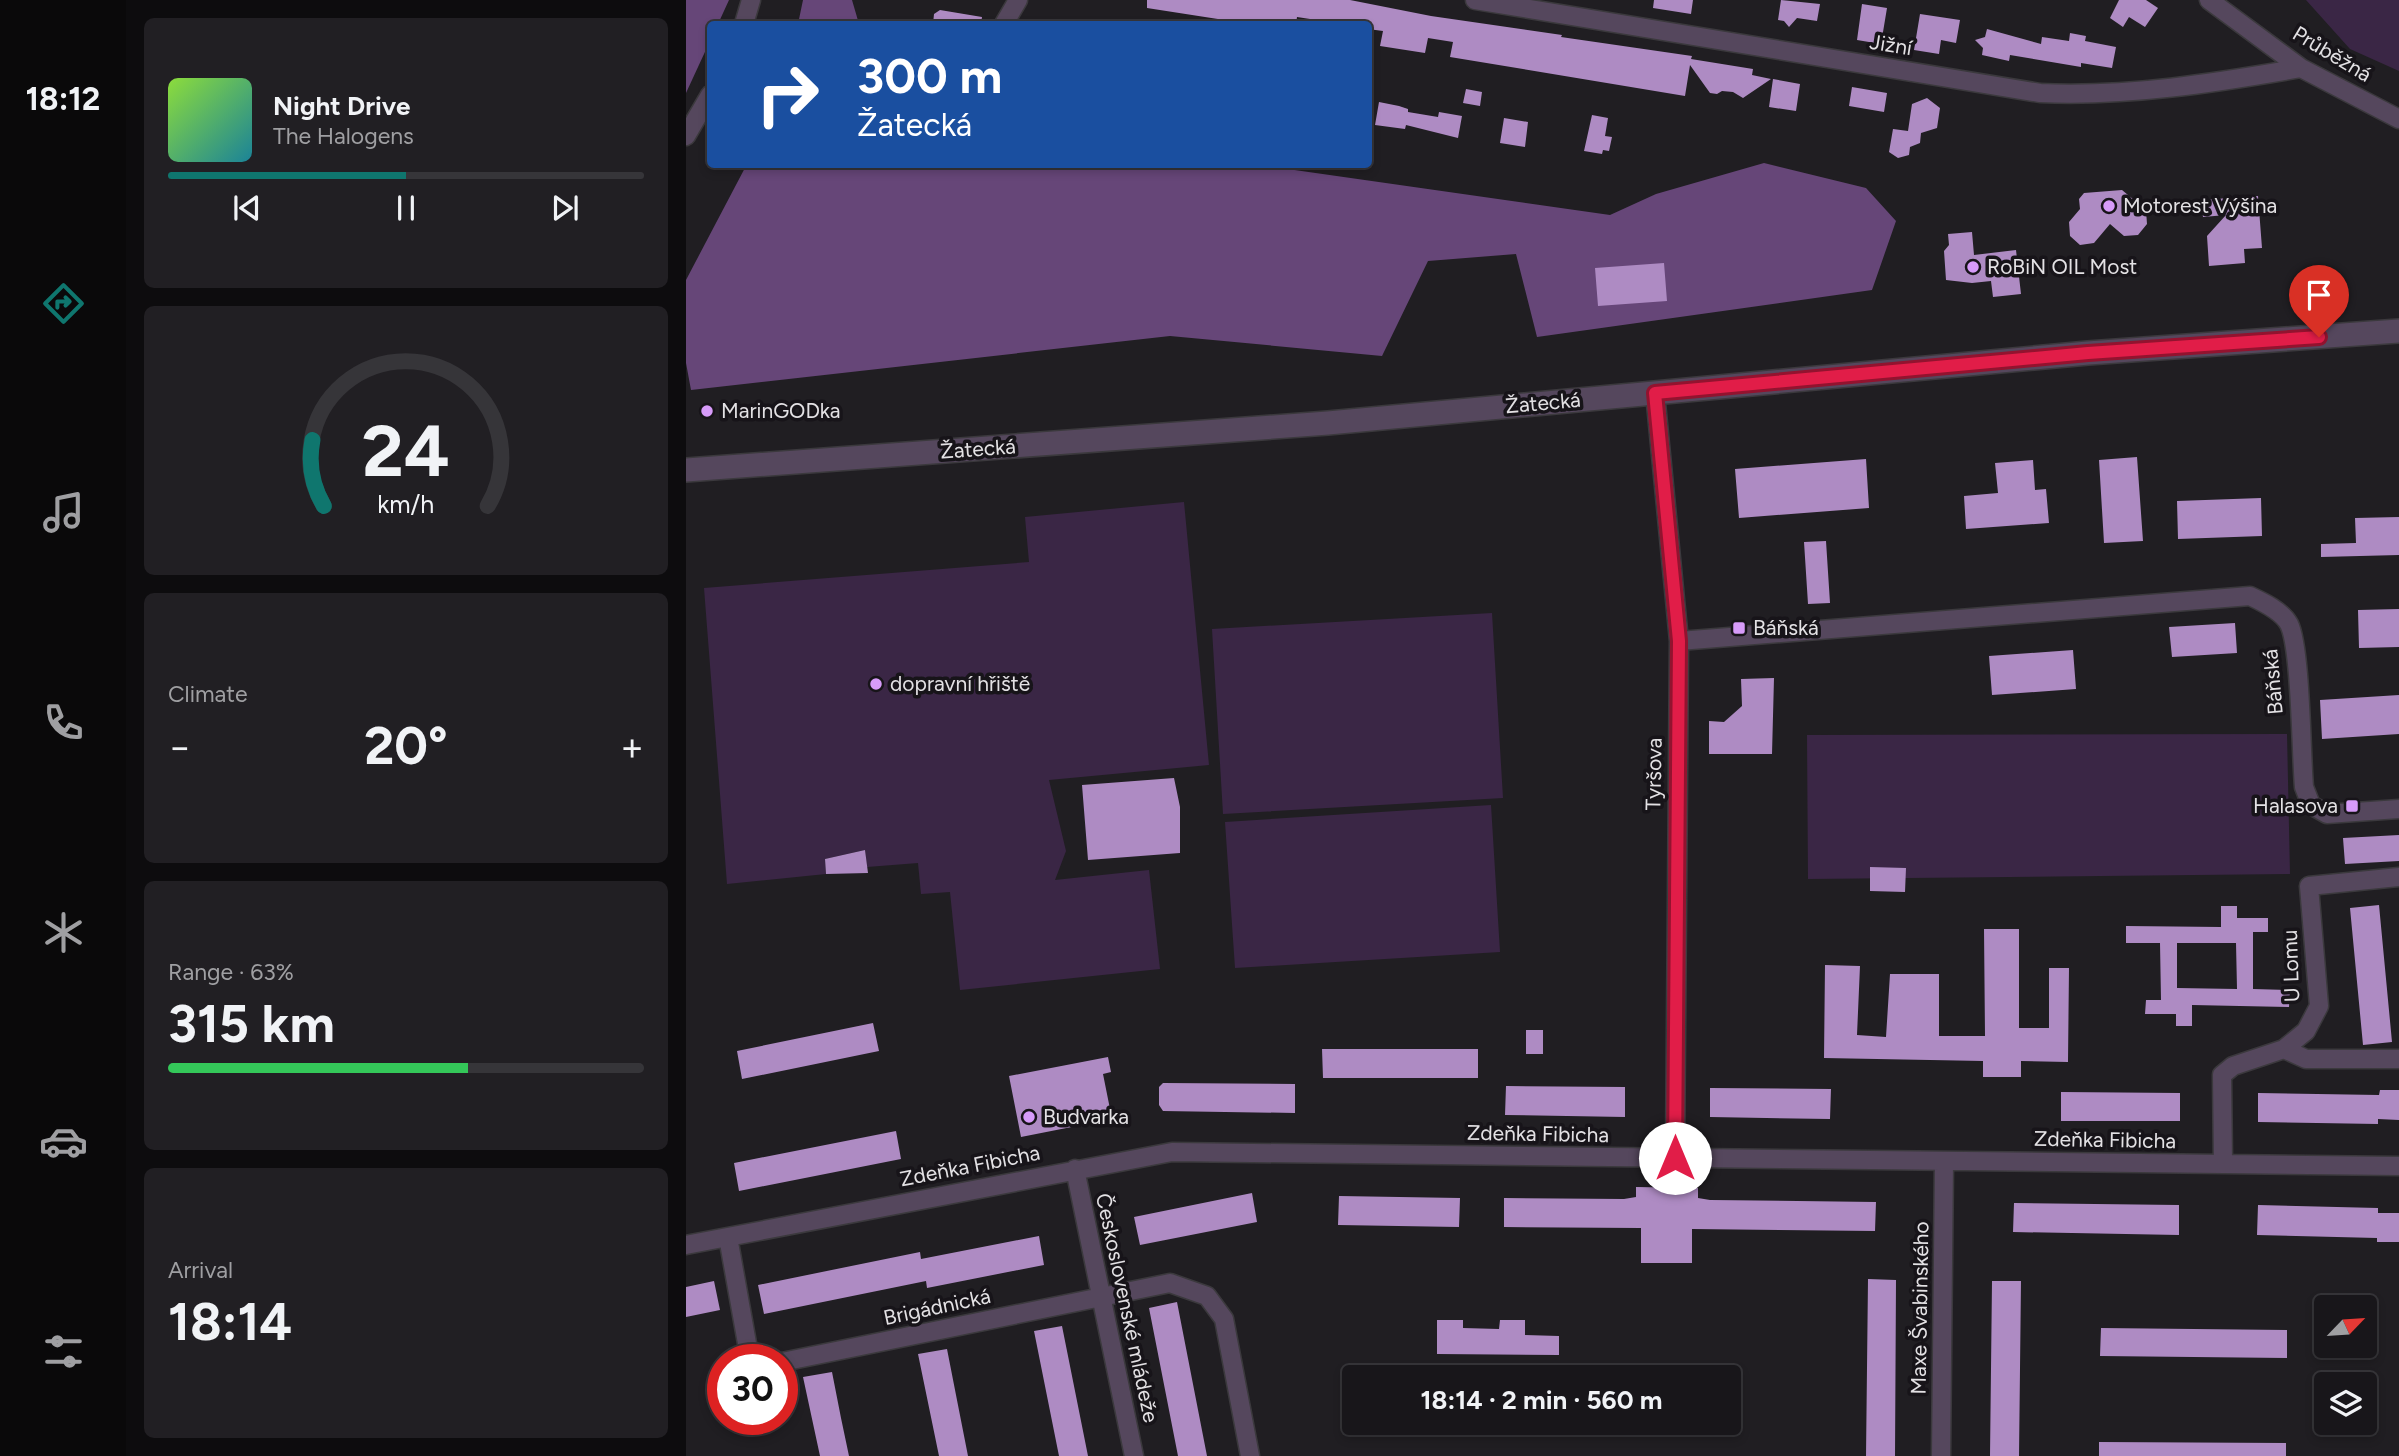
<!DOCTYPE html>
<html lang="en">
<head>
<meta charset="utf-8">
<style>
	:root { --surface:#18161a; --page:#211f23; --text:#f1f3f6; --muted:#9f9fa2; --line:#363539; --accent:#0f766e }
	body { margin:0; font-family:Figtree,sans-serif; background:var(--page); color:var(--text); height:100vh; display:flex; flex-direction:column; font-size:26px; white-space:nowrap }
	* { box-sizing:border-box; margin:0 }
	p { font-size:23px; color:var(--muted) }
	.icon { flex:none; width:38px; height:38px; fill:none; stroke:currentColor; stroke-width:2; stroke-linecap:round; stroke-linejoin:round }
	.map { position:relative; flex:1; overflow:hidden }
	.side { display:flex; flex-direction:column; gap:18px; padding:18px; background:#0d0c0e; width:560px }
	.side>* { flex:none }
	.hud { position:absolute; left:21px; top:21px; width:665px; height:147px; border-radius:7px; box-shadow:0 4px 10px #0003,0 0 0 2px var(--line); background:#1a4fa0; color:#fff; overflow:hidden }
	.needle { width:46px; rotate:65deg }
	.buttons { position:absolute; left:1628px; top:1295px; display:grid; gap:14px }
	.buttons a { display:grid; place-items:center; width:63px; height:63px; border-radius:7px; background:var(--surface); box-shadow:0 4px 10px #0003,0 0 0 2px var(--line); font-size:35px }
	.speed { position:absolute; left:21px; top:1344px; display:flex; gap:14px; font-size:35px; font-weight:700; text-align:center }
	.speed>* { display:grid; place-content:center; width:91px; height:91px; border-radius:50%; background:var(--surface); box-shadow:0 4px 10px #0003,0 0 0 2px var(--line); line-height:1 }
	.speed .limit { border:10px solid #d22; background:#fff; color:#111 }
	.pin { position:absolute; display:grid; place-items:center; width:60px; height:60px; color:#fff; margin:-72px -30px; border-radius:50% 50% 50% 0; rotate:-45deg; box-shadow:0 0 7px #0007 }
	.pin .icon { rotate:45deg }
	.me { position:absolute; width:77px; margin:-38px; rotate:0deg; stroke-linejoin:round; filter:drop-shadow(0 0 5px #0008) }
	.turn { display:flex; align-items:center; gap:24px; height:147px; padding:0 35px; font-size:32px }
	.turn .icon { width:91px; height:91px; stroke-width:2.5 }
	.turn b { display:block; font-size:49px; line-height:60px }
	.big { font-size:52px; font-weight:700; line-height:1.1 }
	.side .card { flex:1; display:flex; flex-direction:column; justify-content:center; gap:10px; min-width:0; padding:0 24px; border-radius:10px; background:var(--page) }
	.side .dial { align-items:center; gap:0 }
	.dial svg { height:182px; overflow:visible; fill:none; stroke:var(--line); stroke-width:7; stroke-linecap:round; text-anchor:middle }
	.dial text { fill:var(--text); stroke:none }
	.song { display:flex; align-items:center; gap:21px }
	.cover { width:84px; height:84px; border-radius:10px; background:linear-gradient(135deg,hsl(90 70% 55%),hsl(190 70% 35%)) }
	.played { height:7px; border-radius:4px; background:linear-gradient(90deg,var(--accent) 50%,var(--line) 50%) }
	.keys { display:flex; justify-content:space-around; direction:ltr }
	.heat { display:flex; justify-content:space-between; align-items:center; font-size:38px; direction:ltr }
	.charge { height:10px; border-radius:5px; background:linear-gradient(90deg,#34c759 63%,var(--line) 0) }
	.trip { position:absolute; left:656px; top:1365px; width:399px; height:70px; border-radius:7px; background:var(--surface); box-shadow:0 4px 10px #0003,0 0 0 2px var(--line); font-weight:700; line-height:70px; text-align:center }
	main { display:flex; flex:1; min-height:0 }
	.dock { display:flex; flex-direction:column; width:126px; justify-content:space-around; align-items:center; background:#0a090a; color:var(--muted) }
	.dock .icon { width:49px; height:49px }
	.dock .active { color:var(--accent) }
	.dock b { font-size:32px; color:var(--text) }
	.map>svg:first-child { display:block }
</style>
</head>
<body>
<main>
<nav class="dock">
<b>18:12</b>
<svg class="icon active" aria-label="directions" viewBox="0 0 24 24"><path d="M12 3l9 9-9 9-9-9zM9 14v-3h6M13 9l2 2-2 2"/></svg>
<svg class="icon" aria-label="music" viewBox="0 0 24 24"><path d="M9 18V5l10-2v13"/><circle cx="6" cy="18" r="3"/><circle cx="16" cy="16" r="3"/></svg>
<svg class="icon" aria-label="phone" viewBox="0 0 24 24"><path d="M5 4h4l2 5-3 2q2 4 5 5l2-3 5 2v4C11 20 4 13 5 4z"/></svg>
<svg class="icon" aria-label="climate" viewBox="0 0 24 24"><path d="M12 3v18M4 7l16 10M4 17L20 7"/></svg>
<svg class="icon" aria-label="car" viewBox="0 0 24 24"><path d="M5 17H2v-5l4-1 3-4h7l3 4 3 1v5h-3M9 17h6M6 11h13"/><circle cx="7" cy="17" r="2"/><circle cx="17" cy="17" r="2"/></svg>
<svg class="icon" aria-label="filters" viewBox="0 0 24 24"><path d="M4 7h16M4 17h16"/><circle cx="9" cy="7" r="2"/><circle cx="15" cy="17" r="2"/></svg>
</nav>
<section class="side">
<div class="card">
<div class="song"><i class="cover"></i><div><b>Night Drive</b><p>The Halogens</p></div></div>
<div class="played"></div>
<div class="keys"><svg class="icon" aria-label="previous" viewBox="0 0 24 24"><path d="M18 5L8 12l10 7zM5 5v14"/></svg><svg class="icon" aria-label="pause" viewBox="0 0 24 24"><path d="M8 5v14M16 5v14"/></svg><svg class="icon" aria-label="next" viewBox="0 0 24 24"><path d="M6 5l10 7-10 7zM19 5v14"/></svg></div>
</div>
<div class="card dial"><svg viewBox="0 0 100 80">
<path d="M14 69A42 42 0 1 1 86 69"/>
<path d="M14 69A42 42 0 0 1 9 40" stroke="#0f766e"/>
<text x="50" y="56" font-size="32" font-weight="700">24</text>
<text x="50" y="72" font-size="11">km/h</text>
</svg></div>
<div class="card"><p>Climate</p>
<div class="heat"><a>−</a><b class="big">20°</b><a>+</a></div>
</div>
<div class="card"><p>Range · 63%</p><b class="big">315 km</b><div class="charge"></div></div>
<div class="card"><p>Arrival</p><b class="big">18:14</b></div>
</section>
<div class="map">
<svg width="1713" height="1456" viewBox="0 0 1713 1456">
	<rect width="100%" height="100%" fill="#201e22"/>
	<path fill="#3a2645" d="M1620 0H1713V71L1664 49Z
		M498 502 523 765 363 780 380 851 369 880 463 870 474 969 274 990 264 892 235 894 232 863 181 867 179 850 139 859 140 874 41 884 18 588 343 562 339 517Z
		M806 613 817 798 537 814 526 629Z
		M1601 734 1604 874 1122 879 1121 735Z
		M805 805 814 952 549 968 539 822Z"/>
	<path fill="#664678" d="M0 0H43L32 24H24V41L0 93Z
		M117 0H166L173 24H112Z
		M1078 163 1180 188 1210 221 1186 290 851 337 830 254 742 261 696 356 484 336 5 390 0 363V280L61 164H566L924 215 970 194Z"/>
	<path fill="#ae8bc3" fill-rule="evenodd" d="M461 0H664L745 16 876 35 875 37 1006 56 1005 59 1067 69 1066 75 1085 79 1057 98 1047 92 1036 91 1031 94 1024 93 1004 65 999 96 764 57 767 42 742 38 739 53 694 46 697 31 682 29V24H636L637 21 611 17 610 24H564L461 8Z
		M968 0H1007L1005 14 967 8Z
		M1095 0 1134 4 1131 21 1111 18 1103 27 1098 21 1092 20Z
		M1433 0H1460L1472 8 1459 27 1443 17 1437 27 1424 18Z
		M1176 4 1201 8 1195 44 1171 40Z
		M254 10 296 17 295 24H247L248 14Z
		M1234 14 1274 20 1270 43 1255 40 1253 54 1228 50Z
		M1301 29 1355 44 1356 37 1383 41 1384 33 1400 36 1399 41 1430 47 1426 68 1395 63V67L1324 55 1323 61 1296 55 1297 48 1289 40 1299 37Z
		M1087 79 1114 84 1110 111 1083 107Z
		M1166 87 1201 93 1198 112 1163 106Z
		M780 89 796 92 794 106 777 103Z
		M1241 98 1254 108 1251 128 1235 133 1234 143 1224 147 1223 155 1212 158 1203 152 1207 129 1222 131 1226 104Z
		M693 102 713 106 722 109V112L752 117 753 112 776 116 772 138 720 125 719 129 689 125Z
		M906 115 922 118 919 136 926 137 923 151 917 150 916 154 898 151Z
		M818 118 842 122 839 147 814 143Z
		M1436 190 1460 210 1461 224 1452 235 1438 236 1424 224 1408 243 1394 245 1384 236 1383 222 1394 209 1393 199 1398 193Z
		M1572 196 1576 248 1558 249 1559 263 1523 266 1521 236 1540 215 1517 217 1515 200Z
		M1286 232 1288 255 1330 250 1335 294 1307 297 1305 281 1286 283 1260 280 1258 251 1263 245 1262 234Z
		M978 263 981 301 912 306 909 268Z
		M1451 457 1457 541 1418 543 1413 460Z
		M1180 459 1183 508 1053 518 1049 469Z
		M1347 460 1349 490 1360 489 1363 523 1280 529 1278 496 1312 493 1309 463Z
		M1575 498 1576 536 1492 539 1491 501Z
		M1713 517V555L1635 557V544L1670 543 1669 518Z
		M1140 541 1144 603 1122 604 1118 542Z
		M1713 609V647L1673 648 1672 610Z
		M1549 623 1551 653 1486 657 1483 627Z
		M1387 650 1390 689 1306 695 1303 656Z
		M1088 678 1086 754H1023V721L1038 722 1056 706 1055 679Z
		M1713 695V734L1636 739 1634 700Z
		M488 778 494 807V853L402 860 396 785Z
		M1713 835V861L1659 864 1657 838Z
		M179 850 182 873 140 874 139 859Z
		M1184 867 1220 868 1219 892 1184 891Z
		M1693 905 1706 1042 1677 1045 1664 908Z
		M1535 906H1551V918H1582V932H1567V989L1604 990 1603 1007 1506 1005V1026H1490V1014H1459L1460 1000H1475L1474 943H1440V926L1535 927ZM1491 943H1550L1551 989 1491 988Z
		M1298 929H1333V1028H1363V968H1383L1382 1062 1335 1061V1077H1297V1061L1138 1058 1139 965 1174 966 1171 1035 1200 1037 1204 974H1253V1036H1299Z
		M187 1023 193 1051 56 1079 51 1051Z
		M840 1030H857V1054H840Z
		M636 1049H792V1078H637Z
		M422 1057 425 1072 417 1074 426 1119 335 1137 323 1076Z
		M477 1083 609 1084V1113L477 1111 473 1105V1087Z
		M820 1086 939 1087V1117L819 1115Z
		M1024 1088 1145 1089 1144 1119 1024 1117Z
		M1694 1090H1713V1120L1692 1119V1124L1572 1122V1093L1693 1095Z
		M1375 1092 1494 1093V1121H1375Z
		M210 1131 215 1159 53 1191 48 1163Z
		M950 1187 1012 1188V1198L1024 1200 1190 1202 1189 1231 1006 1229V1263H955V1228L818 1227V1198L938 1199 950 1197Z
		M566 1193 571 1222 454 1245 448 1217Z
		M653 1196 774 1198 773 1227 652 1225Z
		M1328 1203 1493 1205V1235L1327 1232Z
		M1572 1205 1692 1208V1213H1713V1242H1691V1238L1571 1235Z
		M353 1236 358 1265 241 1288 240 1281 78 1314 72 1285 234 1252 235 1259Z
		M1182 1279 1210 1280 1209 1456H1180Z
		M28 1281 34 1310 0 1317V1287Z
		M1306 1281H1335L1333 1456H1304Z
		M491 1302 521 1456H492L463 1308Z
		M751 1320H777V1328L813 1329 814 1320H839V1335L873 1336V1355L751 1354Z
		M376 1326 402 1456H373L348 1331Z
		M1415 1328 1601 1330V1358L1414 1356Z
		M261 1349 270 1395 282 1456H253L232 1354Z
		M146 1372 155 1418 163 1456H134L117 1377Z
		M1413 1442 1600 1443V1456H1413Z"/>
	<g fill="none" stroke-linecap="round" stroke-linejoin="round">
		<defs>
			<path id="minor" d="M789 0 1354 93C1442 97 1529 83 1615 68
				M1523 0 1615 68 1713 119
				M58 24 65 0
				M318 24 332 0
				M0 136 24 95
				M969 393 993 641 989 1158
				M993 641 1564 596C1577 602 1596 611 1603 624 1615 648 1615 754 1618 787L1625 805 1641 814 1713 809
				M1598 1049 1620 1059H1713
				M1537 1164 1536 1075 1547 1066 1598 1049 1620 1031 1633 1006 1623 886 1713 877
				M389 1169 448 1456
				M42 1237 64 1360
				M0 1245 486 1152 1713 1166
				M96 1362 484 1283 521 1296 538 1319 564 1456
				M1255 1456 1258 1161"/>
			<path id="tertiary" d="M0 470 642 423 1402 353 1713 331"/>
		</defs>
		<use href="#minor" stroke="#3b393d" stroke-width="21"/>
		<use href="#tertiary" stroke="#3b393d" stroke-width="26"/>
		<use href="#minor" stroke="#55475d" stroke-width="18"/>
		<use href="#tertiary" stroke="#55475d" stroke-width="23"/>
	</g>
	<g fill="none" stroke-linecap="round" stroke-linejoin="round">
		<defs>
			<path id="route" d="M989 1158 993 641 969 393 1402 353 1633 337"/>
		</defs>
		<use href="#route" stroke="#92132f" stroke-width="18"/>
		<use href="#route" stroke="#e11d48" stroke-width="12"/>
	</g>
	<g fill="#d79bf9" stroke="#171419" stroke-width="2.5">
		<circle cx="1423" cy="206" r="7"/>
		<circle cx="1287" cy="267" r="7"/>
		<circle cx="21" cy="411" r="7"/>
		<rect x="1046" y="621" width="14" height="14" rx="3.5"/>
		<circle cx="190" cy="684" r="7"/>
		<rect x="1659" y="799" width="14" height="14" rx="3.5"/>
		<circle cx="343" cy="1117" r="7"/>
	</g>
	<g text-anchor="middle" stroke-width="7" stroke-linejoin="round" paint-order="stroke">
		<g font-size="21" fill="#e3e1e4" stroke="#171419">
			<text transform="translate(1205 45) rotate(9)" y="7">Jižní</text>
			<text transform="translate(1646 54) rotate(31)" y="7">Průběžná</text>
			<text transform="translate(857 403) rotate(-5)" y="7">Žatecká</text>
			<text transform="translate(292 449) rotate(-4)" y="7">Žatecká</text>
			<text transform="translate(1587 682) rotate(-95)" y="7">Báňská</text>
			<text transform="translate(968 774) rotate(-89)" y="7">Tyršova</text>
			<text transform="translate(1605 966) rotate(-92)" y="7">U Lomu</text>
			<text transform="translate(852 1134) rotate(1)" y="7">Zdeňka Fibicha</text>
			<text transform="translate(1419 1140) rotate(1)" y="7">Zdeňka Fibicha</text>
			<text transform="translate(284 1166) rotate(-11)" y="7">Zdeňka Fibicha</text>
			<text transform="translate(251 1307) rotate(-12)" y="7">Brigádnická</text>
			<text transform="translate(441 1308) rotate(78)" y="7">Československé mládeže</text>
			<text transform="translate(1234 1308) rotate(-89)" y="7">Maxe Švabinského</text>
		</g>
		<g font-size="21" fill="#e3e1e4" stroke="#171419" text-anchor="start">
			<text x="1437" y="213">Motorest Výšina</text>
			<text x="1301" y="274">RoBiN OIL Most</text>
			<text x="35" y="418">MarinGODka</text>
			<text x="1067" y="635">Báňská</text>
			<text x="204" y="691">dopravní hřiště</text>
			<text x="1652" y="813" text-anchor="end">Halasova</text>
			<text x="357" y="1124">Budvarka</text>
		</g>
	</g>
</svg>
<div class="buttons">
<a><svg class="needle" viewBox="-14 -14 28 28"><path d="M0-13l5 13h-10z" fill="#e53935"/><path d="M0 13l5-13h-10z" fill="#9f9fa2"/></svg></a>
<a><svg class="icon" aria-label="layers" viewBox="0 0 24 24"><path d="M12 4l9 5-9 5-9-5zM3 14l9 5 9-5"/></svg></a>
</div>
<div class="speed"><div class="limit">30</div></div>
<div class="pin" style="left:1633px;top:337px;background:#d93025"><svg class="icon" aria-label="arrive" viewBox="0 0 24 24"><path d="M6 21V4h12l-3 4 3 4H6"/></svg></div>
<svg class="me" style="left:989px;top:1158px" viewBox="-20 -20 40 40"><circle r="19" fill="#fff"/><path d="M0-13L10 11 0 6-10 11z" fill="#e11d48"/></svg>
<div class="trip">18:14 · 2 min · 560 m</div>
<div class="hud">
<div class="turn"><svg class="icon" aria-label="right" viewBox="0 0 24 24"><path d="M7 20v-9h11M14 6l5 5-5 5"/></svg><div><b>300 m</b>Žatecká</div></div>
</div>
</div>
</main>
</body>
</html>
